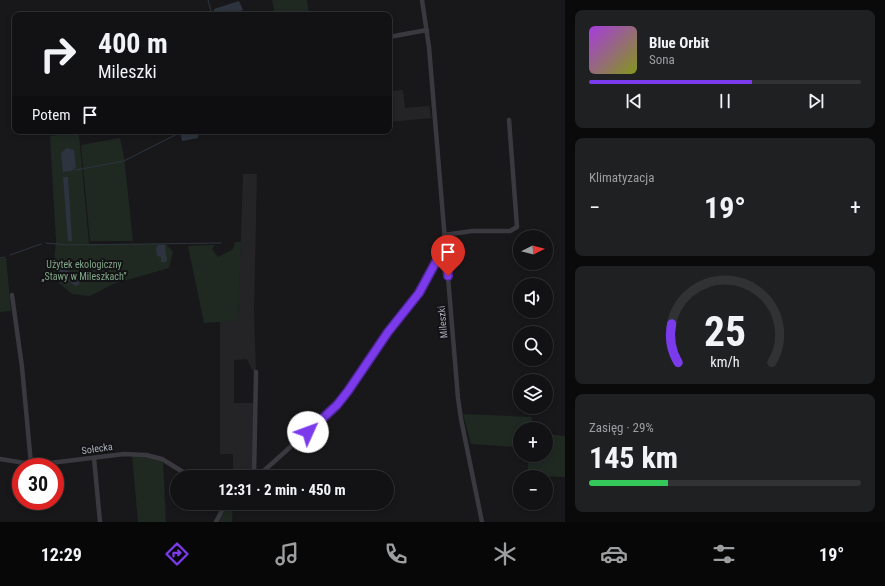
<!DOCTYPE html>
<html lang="pl">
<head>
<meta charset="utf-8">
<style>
	:root { --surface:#121214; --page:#1f2022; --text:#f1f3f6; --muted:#9c9ea0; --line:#313234; --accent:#7c3aed }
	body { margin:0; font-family:"Roboto Condensed",sans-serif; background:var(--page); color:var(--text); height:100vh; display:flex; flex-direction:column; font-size:15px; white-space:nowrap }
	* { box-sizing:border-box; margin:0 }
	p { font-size:13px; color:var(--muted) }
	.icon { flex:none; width:22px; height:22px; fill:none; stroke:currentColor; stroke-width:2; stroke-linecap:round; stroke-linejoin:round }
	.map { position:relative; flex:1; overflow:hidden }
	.drawer { display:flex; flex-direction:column; gap:10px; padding:10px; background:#0a0a0b; width:320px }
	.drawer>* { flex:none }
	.top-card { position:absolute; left:12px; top:12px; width:380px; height:122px; border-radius:8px; box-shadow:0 2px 6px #0003,0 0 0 1px var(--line); background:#121214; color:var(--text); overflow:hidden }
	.needle { width:26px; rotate:84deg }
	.buttons { position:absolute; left:513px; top:230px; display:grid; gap:8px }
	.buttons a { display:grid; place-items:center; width:40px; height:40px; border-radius:50%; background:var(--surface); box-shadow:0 2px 6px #0003,0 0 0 1px var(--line); font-size:20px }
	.speed { position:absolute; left:12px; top:458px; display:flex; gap:8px; font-size:20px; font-weight:700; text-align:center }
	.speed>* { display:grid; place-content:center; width:52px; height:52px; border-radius:50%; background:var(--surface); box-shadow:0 2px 6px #0003,0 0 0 1px var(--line); line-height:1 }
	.speed .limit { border:6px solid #d22; background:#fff; color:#111 }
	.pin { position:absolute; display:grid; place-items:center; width:34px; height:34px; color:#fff; margin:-41px -17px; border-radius:50% 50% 50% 0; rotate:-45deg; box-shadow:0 0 4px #0007 }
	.pin .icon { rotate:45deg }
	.me { position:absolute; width:44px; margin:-22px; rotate:47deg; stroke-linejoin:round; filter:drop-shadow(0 0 3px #0008) }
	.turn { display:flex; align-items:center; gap:14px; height:84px; padding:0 20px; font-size:18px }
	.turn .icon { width:52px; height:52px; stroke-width:2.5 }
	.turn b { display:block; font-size:28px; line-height:34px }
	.then { display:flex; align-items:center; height:38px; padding:0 20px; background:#0003; gap:8px; font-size:15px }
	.big { font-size:30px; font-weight:700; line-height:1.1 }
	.drawer .widget { flex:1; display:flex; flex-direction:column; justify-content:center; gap:6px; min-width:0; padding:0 14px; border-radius:8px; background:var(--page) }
	.drawer .dial { align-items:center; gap:0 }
	.dial svg { height:104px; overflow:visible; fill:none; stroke:var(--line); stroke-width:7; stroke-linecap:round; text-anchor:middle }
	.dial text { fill:var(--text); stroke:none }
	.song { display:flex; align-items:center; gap:12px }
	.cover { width:48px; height:48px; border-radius:6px; background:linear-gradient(135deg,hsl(280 70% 55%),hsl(70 70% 35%)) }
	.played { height:4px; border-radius:2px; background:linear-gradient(90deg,var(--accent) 60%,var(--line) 60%) }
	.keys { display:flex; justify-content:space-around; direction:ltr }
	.heat { display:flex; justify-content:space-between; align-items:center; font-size:22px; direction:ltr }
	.charge { height:6px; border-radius:3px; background:linear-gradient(90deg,#34c759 29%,var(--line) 0) }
	.trip { position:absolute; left:170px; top:470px; width:224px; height:40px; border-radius:20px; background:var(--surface); box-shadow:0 2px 6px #0003,0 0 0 1px var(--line); font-weight:700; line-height:40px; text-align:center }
	.dock { display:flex; height:64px; justify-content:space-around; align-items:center; background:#070708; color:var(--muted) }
	.dock .icon { width:28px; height:28px }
	.dock .selected { color:var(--accent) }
	.dock b { font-size:18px; color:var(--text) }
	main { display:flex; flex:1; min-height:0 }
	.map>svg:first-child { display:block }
</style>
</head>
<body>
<main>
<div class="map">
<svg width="565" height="522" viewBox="0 0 565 522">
	<rect width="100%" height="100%" fill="#18181a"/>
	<path fill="#242427" d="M403 90 405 108 429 106 431 118 389 122V91Z
		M243 174H257L254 312 256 371H253L247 359 234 360V403H254L252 477H233V454H220V321L238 320Z"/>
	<path fill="#1f2922" d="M272 0H307L309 15H275Z
		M65 134 79 135 89 244H166L173 252 169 268 113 284 90 296 72 294 53 278 56 241 50 136Z
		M120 138 124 157 133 241H90L81 145Z
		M235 242H241L238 321 204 323 188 246 215 245 212 249 218 257 233 249Z
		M6 257 11 311 0 312V259Z
		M463 414 532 417 531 429H520V447L471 444Z
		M546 434 565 436V477L527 476 529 455H546Z
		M132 456 153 458 163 462 166 522H138Z
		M229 503H233L232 522H219Z"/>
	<path fill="#2d343f" d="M239 1 243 10 228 15H215L214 9Z
		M180 131H199L198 138 182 141Z
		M67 148 74 150 76 167 71 171 63 172 61 153Z
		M63 177H68L72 241H68Z
		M158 245H165L166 256 167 259 166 262H161V257L157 256 156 248Z
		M61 265 79 280 80 283 77 286 74 285 58 272V266Z"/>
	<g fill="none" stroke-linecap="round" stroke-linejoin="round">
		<path stroke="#2d343f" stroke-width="1" d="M208 0 212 15
			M73 169 76 170 124 161 181 132
			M46 243 68 245 221 243
			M10 255 41 244
			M0 258 4 257"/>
		<path stroke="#39393f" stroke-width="4.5" d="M422 0 429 47 458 398 461 419 482 522
			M389 37 427 30
			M444 235 472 231H510L517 227 509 120
			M12 295 22 367 31 464
			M94 458 100 522
			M0 459 31 464 50 463 124 454 146 455 162 459 191 477
			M254 477 256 372
			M257 477 337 405 348 391 388 332 419 293 445 246
			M216 522 226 503"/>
	</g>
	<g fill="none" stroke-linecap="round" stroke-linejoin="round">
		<defs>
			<path id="route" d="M308 432 337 405 348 391 388 332 419 293 445 245 448 276"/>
		</defs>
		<use href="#route" stroke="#51269a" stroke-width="10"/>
		<use href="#route" stroke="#7c3aed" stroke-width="7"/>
	</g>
	<g text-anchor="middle" stroke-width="4" stroke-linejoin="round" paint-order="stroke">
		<g font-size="10" fill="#80a688" stroke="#131315">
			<text x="84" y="268">Użytek ekologiczny<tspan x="84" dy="12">„Stawy w Mileszkach”</tspan></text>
		</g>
		<g font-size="10" fill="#aaacbb" stroke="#131315">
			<text transform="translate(442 322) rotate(-95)" y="4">Mileszki</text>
			<text transform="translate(97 448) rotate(-8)" y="4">Sołecka</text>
		</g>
	</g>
</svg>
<div class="buttons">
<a><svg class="needle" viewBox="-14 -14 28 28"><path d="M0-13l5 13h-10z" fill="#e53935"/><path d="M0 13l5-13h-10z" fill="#9c9ea0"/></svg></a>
<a><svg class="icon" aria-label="sound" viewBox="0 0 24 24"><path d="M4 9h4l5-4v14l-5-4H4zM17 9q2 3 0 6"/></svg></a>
<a><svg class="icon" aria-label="search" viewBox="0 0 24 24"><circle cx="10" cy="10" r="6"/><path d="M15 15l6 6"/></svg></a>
<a><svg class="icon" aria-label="layers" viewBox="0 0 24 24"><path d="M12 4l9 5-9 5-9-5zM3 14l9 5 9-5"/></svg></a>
<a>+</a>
<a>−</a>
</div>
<div class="speed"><div class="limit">30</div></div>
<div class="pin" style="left:448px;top:276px;background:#d93025"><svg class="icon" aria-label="arrive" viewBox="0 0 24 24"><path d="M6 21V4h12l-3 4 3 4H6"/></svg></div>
<svg class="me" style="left:308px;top:432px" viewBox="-20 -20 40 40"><circle r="19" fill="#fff"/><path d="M0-13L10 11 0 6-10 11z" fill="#7c3aed"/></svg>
<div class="trip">12:31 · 2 min · 450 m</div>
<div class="top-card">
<div class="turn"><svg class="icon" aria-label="right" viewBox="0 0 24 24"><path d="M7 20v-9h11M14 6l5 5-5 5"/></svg><div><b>400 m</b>Mileszki</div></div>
<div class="then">Potem<svg class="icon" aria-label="arrive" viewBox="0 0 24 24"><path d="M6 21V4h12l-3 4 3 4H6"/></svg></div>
</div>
</div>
<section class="drawer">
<div class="widget">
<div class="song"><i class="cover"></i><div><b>Blue Orbit</b><p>Sona</p></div></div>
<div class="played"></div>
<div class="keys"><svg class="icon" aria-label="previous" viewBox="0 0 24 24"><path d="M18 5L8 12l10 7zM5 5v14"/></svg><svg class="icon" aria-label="pause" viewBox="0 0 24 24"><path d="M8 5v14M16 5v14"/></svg><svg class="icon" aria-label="next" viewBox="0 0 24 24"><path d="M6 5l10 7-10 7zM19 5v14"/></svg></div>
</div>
<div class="widget"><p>Klimatyzacja</p>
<div class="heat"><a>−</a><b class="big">19°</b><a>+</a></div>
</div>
<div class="widget dial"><svg viewBox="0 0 100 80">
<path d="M14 69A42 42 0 1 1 86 69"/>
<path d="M14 69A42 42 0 0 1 9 39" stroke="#7c3aed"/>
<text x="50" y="56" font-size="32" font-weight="700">25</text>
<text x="50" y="72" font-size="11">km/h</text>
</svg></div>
<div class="widget"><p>Zasięg · 29%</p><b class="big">145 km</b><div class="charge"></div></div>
</section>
</main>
<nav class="dock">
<b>12:29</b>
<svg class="icon selected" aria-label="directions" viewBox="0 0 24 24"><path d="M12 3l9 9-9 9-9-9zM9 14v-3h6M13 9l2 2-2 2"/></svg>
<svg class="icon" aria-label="music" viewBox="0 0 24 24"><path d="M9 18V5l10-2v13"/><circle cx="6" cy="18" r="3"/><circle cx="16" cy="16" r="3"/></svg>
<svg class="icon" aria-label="phone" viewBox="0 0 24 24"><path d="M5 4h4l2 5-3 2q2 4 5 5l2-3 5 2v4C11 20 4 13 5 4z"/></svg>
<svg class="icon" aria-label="climate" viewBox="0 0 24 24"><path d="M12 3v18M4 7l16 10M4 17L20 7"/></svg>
<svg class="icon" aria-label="car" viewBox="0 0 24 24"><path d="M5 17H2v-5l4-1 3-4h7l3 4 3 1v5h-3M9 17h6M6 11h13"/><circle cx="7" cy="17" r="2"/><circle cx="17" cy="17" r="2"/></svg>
<svg class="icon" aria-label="filters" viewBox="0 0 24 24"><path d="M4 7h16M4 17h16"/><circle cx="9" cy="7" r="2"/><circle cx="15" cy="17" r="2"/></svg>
<b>19°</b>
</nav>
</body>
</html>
